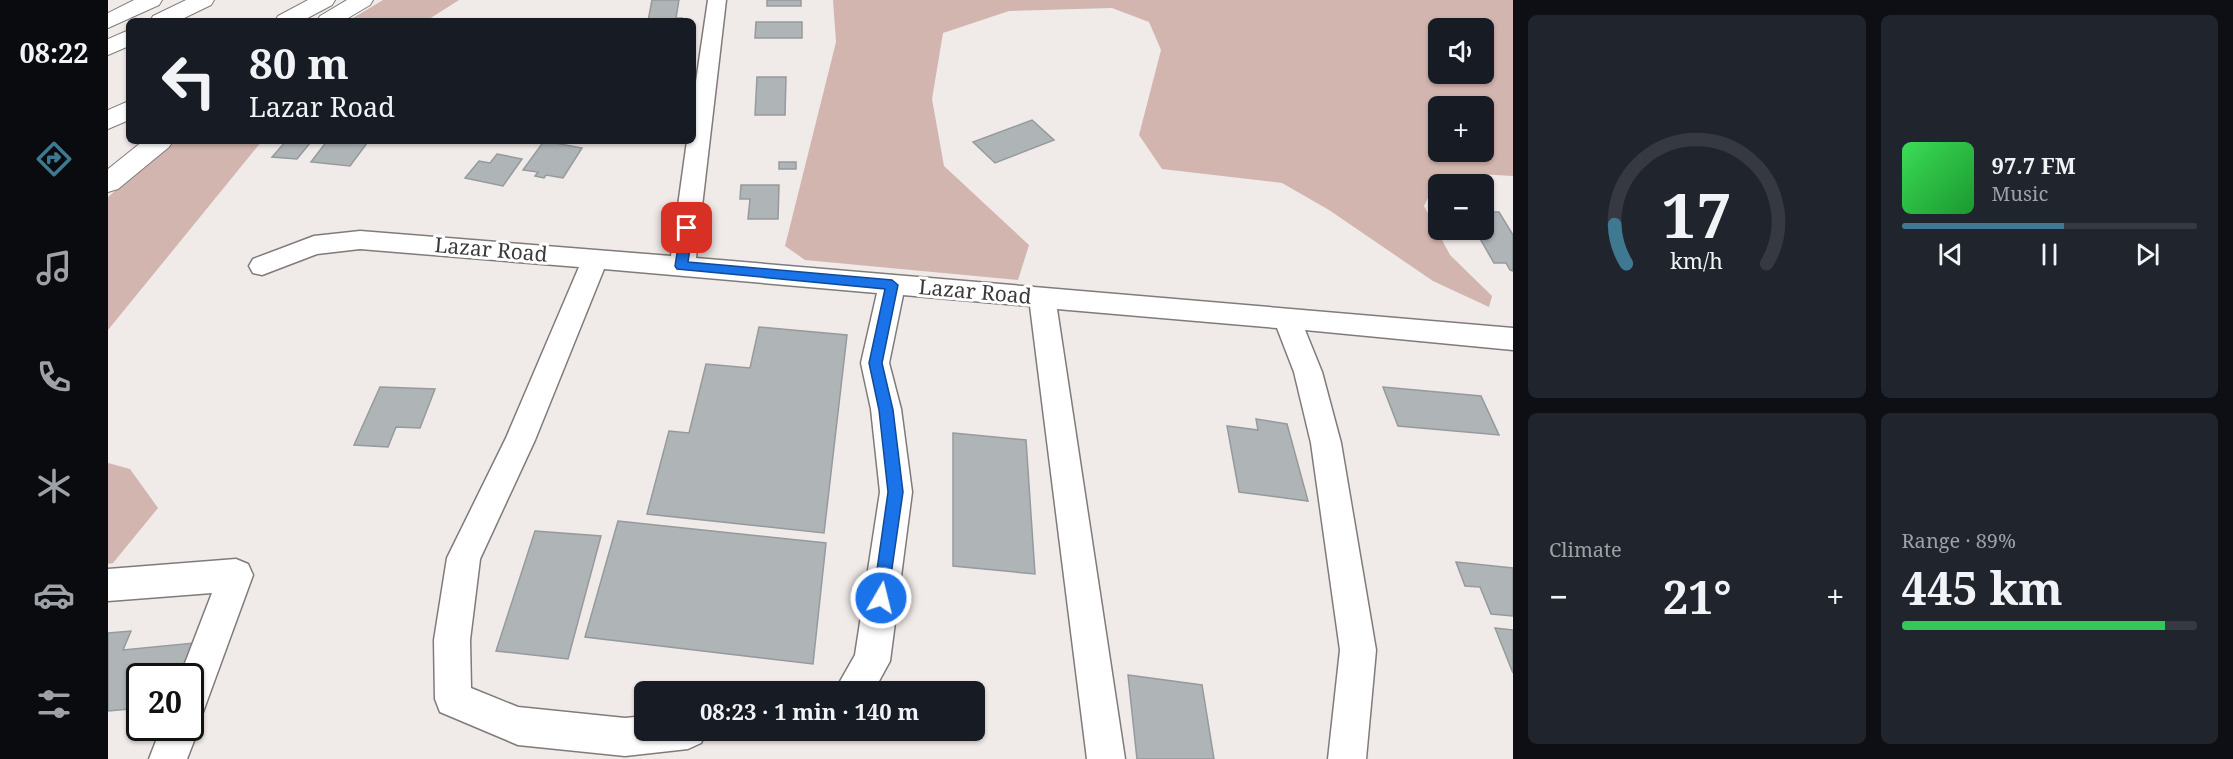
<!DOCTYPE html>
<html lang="en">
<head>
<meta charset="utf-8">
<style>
	:root { --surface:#171b24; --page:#20242c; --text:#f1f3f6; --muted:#9ea1a6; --line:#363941; --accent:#3e7891 }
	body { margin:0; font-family:"Noto Serif",serif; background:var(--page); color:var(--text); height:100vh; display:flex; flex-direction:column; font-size:22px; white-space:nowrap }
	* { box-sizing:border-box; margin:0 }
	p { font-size:20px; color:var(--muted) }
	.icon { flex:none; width:33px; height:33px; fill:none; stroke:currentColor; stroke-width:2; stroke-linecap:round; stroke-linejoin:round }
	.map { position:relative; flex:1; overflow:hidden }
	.panel { display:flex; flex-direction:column; gap:15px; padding:15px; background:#0d0f14; width:720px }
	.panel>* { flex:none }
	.hud { position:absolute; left:18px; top:18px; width:570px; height:126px; border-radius:9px; box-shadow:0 2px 4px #0004; background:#171b24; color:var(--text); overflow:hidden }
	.controls { position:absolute; left:1320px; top:18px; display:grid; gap:12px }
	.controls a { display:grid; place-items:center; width:66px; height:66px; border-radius:9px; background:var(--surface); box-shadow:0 2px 4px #0004; font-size:30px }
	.speed { position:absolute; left:18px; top:663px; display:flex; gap:12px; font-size:30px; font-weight:700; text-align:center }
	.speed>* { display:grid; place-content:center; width:78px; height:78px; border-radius:50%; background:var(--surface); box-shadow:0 2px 4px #0004; line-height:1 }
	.speed .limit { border:3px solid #111; border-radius:9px; background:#fff; color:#111 }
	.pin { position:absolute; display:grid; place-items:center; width:51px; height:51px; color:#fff; margin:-26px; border-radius:12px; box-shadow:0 3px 9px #0006 }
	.me { position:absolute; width:66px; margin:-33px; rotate:8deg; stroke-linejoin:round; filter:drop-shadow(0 0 4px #0008) }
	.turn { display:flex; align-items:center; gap:21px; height:126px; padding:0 24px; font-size:27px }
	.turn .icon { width:78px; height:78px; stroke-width:2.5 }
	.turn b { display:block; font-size:42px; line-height:51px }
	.big { font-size:45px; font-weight:700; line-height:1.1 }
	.panel .widget { flex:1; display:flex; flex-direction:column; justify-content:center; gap:9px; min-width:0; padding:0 21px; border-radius:9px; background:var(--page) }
	.panel .dial { align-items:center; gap:0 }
	.dial svg { height:156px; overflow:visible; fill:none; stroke:var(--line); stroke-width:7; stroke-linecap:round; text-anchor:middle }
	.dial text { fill:var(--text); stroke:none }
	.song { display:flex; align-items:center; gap:18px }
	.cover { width:72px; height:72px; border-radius:9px; background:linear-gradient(135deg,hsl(130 70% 55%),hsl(130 70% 35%)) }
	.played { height:6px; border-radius:3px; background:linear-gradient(90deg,var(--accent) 55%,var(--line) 55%) }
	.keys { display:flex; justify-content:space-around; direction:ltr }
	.heat { display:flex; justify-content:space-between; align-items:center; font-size:33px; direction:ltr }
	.charge { height:9px; border-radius:4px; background:linear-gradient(90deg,#34c759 89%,var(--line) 0) }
	.panel .tiles { flex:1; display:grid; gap:15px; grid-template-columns:repeat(2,1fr) }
	.trip { position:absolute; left:526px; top:681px; width:351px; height:60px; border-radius:9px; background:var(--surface); box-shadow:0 2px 4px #0004; font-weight:700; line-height:60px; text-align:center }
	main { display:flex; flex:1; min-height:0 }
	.dock { display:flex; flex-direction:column; width:108px; justify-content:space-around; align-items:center; background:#090b0e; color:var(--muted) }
	.dock .icon { width:42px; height:42px }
	.dock .selected { color:var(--accent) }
	.dock b { font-size:27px; color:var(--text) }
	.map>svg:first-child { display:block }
</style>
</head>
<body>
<main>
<nav class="dock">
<b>08:22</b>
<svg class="icon selected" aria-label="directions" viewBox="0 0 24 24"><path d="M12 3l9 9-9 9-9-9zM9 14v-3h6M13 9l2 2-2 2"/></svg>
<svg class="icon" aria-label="music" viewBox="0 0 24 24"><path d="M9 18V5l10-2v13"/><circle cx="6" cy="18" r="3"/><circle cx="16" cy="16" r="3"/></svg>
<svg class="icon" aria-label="phone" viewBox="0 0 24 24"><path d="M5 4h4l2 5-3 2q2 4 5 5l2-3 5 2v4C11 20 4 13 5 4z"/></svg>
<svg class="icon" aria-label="climate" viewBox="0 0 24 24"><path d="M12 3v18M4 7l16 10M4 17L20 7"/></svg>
<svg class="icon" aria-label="car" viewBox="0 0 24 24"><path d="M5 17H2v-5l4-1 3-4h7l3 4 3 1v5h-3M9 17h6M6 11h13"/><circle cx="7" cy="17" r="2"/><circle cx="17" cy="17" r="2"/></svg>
<svg class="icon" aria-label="filters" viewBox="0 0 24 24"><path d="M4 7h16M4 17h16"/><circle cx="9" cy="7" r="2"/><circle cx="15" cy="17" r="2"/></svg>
</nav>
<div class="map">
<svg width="1405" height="759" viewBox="0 0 1405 759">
	<rect width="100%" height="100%" fill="#f0eae8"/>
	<path fill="#d3b5af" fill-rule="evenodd" d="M275 0H351L318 21H240Z
		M725 0H1405V176L1370 174 1329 179 1316 206 1342 255 1384 296 1381 307 1325 281 1221 210 1174 183 1054 169 1031 135 1053 50 1041 22 1004 8 901 11 835 33 824 99 836 166 921 245 910 280 697 260 677 246 728 42ZM1376 28V74H1330V28ZM1376 106V152H1330V106Z
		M65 141H154L0 330V197Z
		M0 463 22 469 50 508 5 563 0 564Z"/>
	<path fill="#afb4b7" stroke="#959a9d" stroke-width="1.5" d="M544 0H571L568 18H574L573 21H540Z
		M659 0H693V6H659Z
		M648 22H694V38H647Z
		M649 77H678L677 115H647Z
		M924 120 946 140 887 163 865 142Z
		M178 141H183L202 143 189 159 164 157Z
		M219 141H241L259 143 242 166 203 162Z
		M436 141 474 148 455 178 438 175 436 178 427 176 430 172 415 170Z
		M389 154 414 159 395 186 357 178 371 161 382 163Z
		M671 162H688V169H671Z
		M633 185H671L670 219H640L642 199H632Z
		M1376 212H1391L1405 235V271L1402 270 1398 263H1386L1367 230H1376Z
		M651 327 739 335 716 533 539 514 561 431 581 433 598 364 642 368Z
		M272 387 327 389 312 428 288 427 280 447 246 445Z
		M1275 387 1373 396 1391 435 1290 426Z
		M1148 419 1179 424 1200 501 1131 492 1119 426 1150 430Z
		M845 433 918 440 927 574 845 566Z
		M510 521 718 543 705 664 477 637Z
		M427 531 493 536 460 659 388 651Z
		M1348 562 1405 568V616L1383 614 1372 587 1357 586Z
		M1387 628 1405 630V673Z
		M23 631 15 650 86 643 74 676H32V708L0 711V633Z
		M1020 675 1094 685 1106 759H1029Z"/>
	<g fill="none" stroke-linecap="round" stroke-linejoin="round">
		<defs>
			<path id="minor" d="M600 0H618L588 258 1405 328V350L1197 330 1214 372 1233 443 1268 650 1258 759H1220L1232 650 1203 443 1186 372 1169 328 949 309 1017 759H979L922 306 795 295 781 363 793 409 804 492 782 661 765 692H726L747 655 772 492 763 409 753 363 769 293 496 269 427 440 372 559 362 640 363 688 410 707 517 718 537 716V730H599L593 743 580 749 517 756 410 745 332 712 327 699 326 640 339 558 398 438 471 267 252 249 209 254 154 275 145 273 141 266 145 259 206 236 252 231 563 256 579 141H585V102Z
				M128 559 140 564 145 575 95 712 86 716 91 728 79 759H41L53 728H82V676H72L104 593 0 601V569Z"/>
			<path id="highway" d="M26 0H54L51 5 0 28V13Z
				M78 0H106L103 5 70 21H42L45 16Z
				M200 0H227L224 5 194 21H167L170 16Z
				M239 0H265L262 5 235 21H209L212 16Z
				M21 30V46L0 55V39Z
				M21 101V120L0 129V110Z
				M35 141H65L61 147 10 189 0 192V169Z"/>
		</defs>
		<use href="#minor" stroke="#807b7a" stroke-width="3"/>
		<use href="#highway" stroke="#807b7a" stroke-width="2"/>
		<use href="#minor" fill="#fff" fill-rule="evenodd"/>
		<use href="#highway" fill="#fff" fill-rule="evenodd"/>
	</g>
	<path fill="#1a73e8" stroke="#114b97" stroke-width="1.5" d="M579 224 585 228 580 262 784 280 790 285 774 363 785 410 795 492 779 603 773 606 767 603 765 598 780 492 771 410 761 363 777 289 569 269 567 266 573 228Z"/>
	<g text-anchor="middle" stroke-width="6" stroke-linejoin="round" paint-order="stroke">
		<g font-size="21" fill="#3d3a3a" stroke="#fff">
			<text transform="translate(383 250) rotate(5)" y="7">Lazar Road</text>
			<text transform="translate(867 292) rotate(5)" y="7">Lazar Road</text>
		</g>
	</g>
</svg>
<div class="controls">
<a><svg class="icon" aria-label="sound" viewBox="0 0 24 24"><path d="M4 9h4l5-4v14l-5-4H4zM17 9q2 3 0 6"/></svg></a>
<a>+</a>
<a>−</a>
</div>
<div class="speed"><div class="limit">20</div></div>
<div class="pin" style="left:579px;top:228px;background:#d93025"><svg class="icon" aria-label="arrive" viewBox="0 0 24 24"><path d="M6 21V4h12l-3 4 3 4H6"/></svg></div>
<svg class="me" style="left:773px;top:598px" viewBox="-20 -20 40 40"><circle r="17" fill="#1a73e8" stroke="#fff" stroke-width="3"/><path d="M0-11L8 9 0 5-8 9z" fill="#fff"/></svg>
<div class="trip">08:23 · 1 min · 140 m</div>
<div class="hud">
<div class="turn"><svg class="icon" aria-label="left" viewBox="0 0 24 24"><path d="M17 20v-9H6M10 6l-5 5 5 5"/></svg><div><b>80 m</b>Lazar Road</div></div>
</div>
</div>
<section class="panel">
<div class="tiles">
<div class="widget dial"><svg viewBox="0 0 100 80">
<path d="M14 69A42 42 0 1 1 86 69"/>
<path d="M14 69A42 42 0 0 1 8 49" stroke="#3e7891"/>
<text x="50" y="56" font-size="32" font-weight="700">17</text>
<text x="50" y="72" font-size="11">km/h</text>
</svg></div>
<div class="widget">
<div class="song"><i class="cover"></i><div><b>97.7 FM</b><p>Music</p></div></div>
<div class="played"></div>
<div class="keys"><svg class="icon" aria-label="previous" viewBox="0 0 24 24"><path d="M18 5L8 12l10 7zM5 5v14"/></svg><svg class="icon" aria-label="pause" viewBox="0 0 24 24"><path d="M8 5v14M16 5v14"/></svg><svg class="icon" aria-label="next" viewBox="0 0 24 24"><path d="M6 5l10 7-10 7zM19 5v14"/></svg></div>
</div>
<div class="widget"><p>Climate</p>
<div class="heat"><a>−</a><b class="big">21°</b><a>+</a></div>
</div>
<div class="widget"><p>Range · 89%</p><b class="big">445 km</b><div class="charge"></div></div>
</div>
</section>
</main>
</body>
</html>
